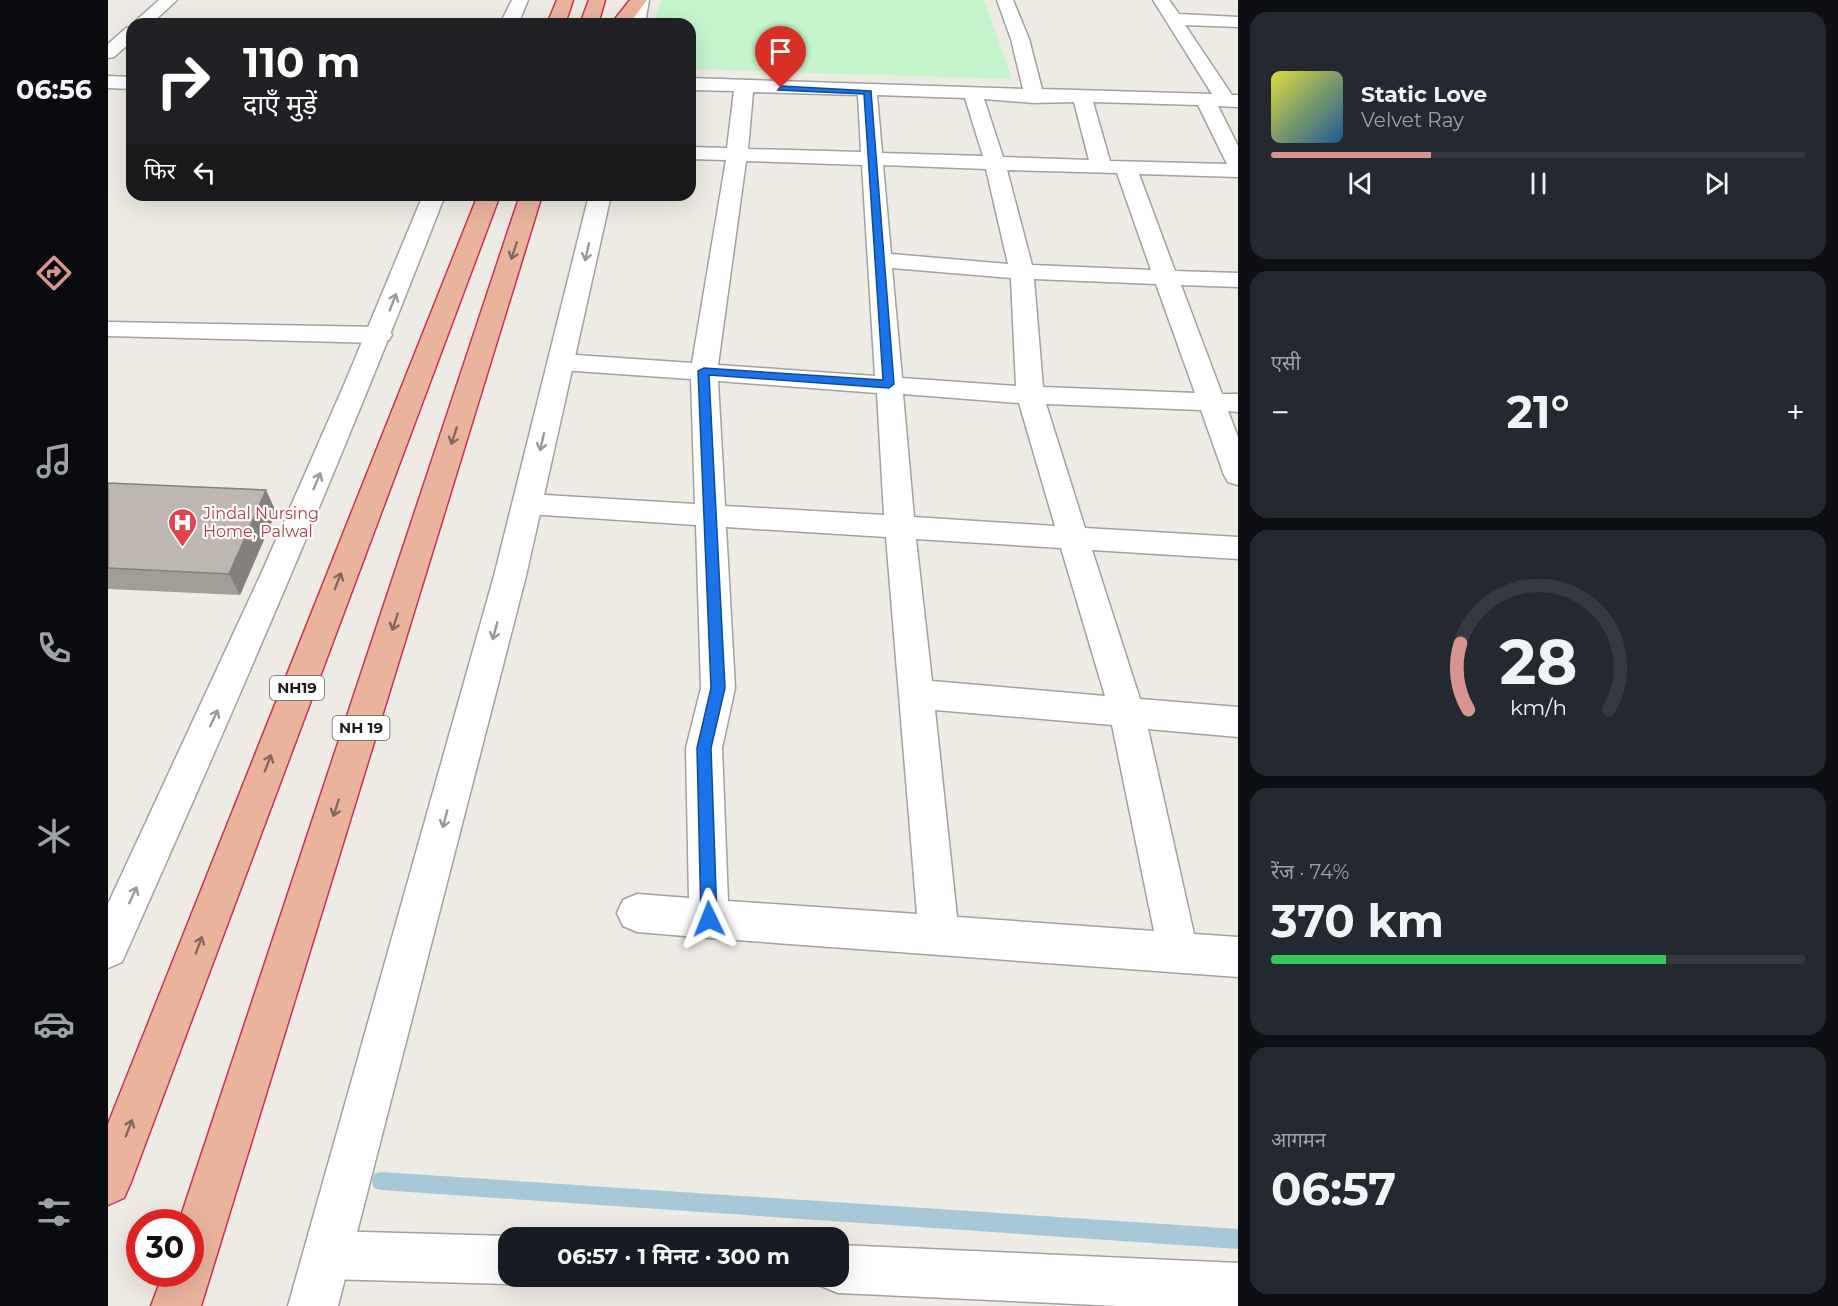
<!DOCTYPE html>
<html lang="hi">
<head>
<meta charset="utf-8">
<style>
	:root { --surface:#171b24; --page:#242831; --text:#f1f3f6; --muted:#9ea1a6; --line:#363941; --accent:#d8948e }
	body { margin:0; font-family:Montserrat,"Noto Sans Devanagari",sans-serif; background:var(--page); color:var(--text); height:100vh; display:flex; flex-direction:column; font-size:22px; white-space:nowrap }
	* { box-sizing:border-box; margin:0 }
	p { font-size:20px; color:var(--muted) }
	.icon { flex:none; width:33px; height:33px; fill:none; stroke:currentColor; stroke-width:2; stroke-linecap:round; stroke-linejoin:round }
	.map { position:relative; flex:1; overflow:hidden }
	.drawer { display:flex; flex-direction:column; gap:12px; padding:12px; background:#0d0f14; width:600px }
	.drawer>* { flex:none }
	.hud { position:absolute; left:18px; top:18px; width:570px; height:183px; border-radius:18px; box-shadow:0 6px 24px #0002; background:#202124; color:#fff; overflow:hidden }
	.speed { position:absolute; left:18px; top:1209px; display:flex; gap:12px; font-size:30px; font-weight:700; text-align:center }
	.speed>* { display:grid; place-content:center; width:78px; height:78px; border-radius:50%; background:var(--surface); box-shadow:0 6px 24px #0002; line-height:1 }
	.speed .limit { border:9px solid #d22; background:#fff; color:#111 }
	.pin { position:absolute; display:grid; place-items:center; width:51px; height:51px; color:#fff; margin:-62px -26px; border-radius:50% 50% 50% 0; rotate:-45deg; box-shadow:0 0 6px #0007 }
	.pin .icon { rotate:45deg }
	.me { position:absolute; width:66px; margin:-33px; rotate:358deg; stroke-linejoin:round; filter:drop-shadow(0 0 4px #0008) }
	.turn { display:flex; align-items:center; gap:21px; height:126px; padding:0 18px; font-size:27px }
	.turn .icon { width:78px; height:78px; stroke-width:2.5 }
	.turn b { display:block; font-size:42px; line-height:51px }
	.then { display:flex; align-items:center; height:57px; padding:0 18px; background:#0003; gap:12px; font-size:22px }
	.big { font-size:45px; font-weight:700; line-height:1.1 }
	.drawer .card { flex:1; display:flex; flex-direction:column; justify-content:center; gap:9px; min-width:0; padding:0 21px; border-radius:18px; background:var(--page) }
	.drawer .dial { align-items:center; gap:0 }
	.dial svg { height:156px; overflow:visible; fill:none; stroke:var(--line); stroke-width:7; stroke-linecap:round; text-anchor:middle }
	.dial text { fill:var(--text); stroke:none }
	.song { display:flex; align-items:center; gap:18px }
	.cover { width:72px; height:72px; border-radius:9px; background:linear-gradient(135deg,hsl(60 70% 55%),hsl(210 70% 35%)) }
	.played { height:6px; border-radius:3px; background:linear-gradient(90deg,var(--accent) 30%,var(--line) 30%) }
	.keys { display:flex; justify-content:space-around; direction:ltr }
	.heat { display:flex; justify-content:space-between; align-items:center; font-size:33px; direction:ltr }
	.charge { height:9px; border-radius:4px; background:linear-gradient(90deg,#34c759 74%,var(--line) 0) }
	.trip { position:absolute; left:390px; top:1227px; width:351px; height:60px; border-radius:18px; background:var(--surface); box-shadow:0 6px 24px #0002; font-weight:700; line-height:60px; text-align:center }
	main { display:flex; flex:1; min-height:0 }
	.dock { display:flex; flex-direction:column; width:108px; justify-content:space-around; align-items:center; background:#090b0e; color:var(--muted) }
	.dock .icon { width:42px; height:42px }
	.dock .active { color:var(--accent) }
	.dock b { font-size:27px; color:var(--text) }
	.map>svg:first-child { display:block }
</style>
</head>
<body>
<main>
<nav class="dock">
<b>06:56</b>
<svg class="icon active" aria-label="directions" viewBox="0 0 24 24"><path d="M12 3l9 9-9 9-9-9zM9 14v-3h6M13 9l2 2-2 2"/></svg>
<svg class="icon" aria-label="music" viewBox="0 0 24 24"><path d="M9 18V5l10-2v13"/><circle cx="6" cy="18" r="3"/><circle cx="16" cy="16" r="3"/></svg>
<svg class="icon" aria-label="phone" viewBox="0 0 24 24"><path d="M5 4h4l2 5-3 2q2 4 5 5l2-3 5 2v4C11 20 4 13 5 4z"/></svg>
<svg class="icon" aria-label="climate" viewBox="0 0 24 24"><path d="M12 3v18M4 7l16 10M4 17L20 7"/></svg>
<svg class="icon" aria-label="car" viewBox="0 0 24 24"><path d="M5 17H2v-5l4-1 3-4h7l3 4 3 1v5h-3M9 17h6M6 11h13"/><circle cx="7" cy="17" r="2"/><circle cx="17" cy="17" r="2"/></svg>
<svg class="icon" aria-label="filters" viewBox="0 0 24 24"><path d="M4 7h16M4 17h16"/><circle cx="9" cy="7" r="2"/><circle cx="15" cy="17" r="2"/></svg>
</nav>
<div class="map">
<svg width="1130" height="1306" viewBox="0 0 1130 1306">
	<rect width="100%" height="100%" fill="#edebe3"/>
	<path fill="#c3f4cc" d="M553 0H876L904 79 582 69V24H546Z"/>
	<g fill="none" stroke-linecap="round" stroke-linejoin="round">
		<path fill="#a7c8d7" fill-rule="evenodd" d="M273 1172 1130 1229V1249L273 1190 266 1188 264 1181 266 1174Z"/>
		<defs>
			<path id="minor" d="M51 0H69L43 24H24Z
				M889 0H905L921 39 934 89 1104 94 1045 0H1061L1071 14 1130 17V27L1077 25 1124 95H1130V107L1110 106 1130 146V177L1031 174 1067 271 1130 273V287L1073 285 1114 394H1130V412L1120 411 1130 437V485L1120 482 1116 475 1093 410 938 404 977 528 1130 537V559L984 550 1032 699 1130 707V737L1040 729 1086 934 1130 937V977L601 938 529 932 515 926 509 913 515 900 529 894 581 898 578 748 593 688 588 525 420 514 410 511 405 504 410 497 420 494 587 504 583 379 453 370 444 368 440 362 444 356 453 354 584 363 618 160 582 159V147L619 148 626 91 582 90V78L915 89 903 39ZM645 92 750 95 753 152 640 149ZM769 95 857 98 875 156 774 153ZM876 99 926 103 966 102 981 160 895 157ZM985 102 1090 105 1119 164 1002 161ZM638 161 754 165 767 376 610 365ZM775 165 878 169 900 264 783 254ZM899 170 1009 173 1043 270 924 265ZM784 268 903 278 908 386 794 378ZM926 279 1048 284 1087 393 935 387ZM610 381 769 393 776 515 617 506ZM795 394 911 403 947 526 806 517ZM618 527 778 537 809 914 620 901 614 748 627 688ZM808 539 953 548 997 696 824 681ZM827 710 1004 725 1046 931 849 917Z
				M24 27V41L6 57 0 58V44L18 28Z
				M0 76 24 77V89L0 88Z
				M0 322 272 327 281 330 284 335 281 340 272 343 0 336Z
				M219 1231 400 1236 404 1238H400V1276H417L400 1284 219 1279 202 1272 195 1255 202 1238Z
				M730 1245 1130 1263V1306H1010L730 1293 713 1286 709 1276H730Z"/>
			<path id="tertiary" d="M404 0H420L410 24H392Z
				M525 0H541L537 24H519Z
				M315 195H337C237 454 127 708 14 962L0 968V904L153 574 236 385Z
				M481 195H503L418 576 230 1306H180L386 576Z"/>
			<path id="trunk" d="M449 0H465L457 24H439Z
				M481 0H497L490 24H472Z
				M522 0H539L521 24H503Z
				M370 195H392L23 1182 16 1198 0 1205V1124Z
				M412 195H434L93 1306H43L55 1274H82V1222H71Z"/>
		</defs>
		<use href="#minor" stroke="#a1a1a1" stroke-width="3"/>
		<use href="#tertiary" stroke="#a1a1a1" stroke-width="3"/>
		<use href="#trunk" stroke="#c93257" stroke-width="3"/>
		<use href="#minor" fill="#fff" fill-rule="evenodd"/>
		<use href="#tertiary" fill="#fff" fill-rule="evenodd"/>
		<use href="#trunk" fill="#eab49c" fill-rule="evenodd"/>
	</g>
	<path fill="#a39d97" d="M0 483 158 490 168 512 132 595 0 589Z"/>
	<path fill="#84807b" d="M158 490 168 512 132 595 121 574Z"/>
	<path fill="#bdb7b0" stroke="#84807b" stroke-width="1.5" d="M0 483 158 490 121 574 0 568Z"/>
	<defs><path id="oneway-shaft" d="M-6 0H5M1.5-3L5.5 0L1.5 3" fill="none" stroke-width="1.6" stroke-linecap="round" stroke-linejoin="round" transform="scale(1.5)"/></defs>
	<g stroke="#84685c">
		<use href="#oneway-shaft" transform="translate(406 251) rotate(108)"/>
		<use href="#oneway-shaft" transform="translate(346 436) rotate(108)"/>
		<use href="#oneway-shaft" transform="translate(230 581) rotate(-69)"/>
		<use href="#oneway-shaft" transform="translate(287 622) rotate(108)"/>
		<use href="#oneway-shaft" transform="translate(160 763) rotate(-69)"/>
		<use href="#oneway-shaft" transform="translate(228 808) rotate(108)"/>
		<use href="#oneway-shaft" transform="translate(91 945) rotate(-69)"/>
		<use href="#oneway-shaft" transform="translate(21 1128) rotate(-69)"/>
	</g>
	<g stroke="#999">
		<use href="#oneway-shaft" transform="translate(479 252) rotate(103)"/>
		<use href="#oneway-shaft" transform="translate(285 302) rotate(-69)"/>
		<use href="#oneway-shaft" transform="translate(434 442) rotate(103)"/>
		<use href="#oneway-shaft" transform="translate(209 481) rotate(-67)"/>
		<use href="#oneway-shaft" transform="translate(387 631) rotate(105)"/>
		<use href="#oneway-shaft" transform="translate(106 718) rotate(-65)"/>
		<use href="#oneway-shaft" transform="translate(337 819) rotate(105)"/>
		<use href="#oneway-shaft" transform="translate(25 895) rotate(-65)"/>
	</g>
	<path fill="#1a73e8" stroke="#114b97" stroke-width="1.5" d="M673 86 763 91 786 384 781 388 601 375 617 688 603 748 609 919 607 925 601 927 595 925 593 919 589 748 603 688 590 371 596 368 775 380 756 94 670 90Z"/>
	<defs>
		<symbol id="hospital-pin" viewBox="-11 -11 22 30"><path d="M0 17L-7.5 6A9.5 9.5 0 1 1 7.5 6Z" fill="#e0444e" stroke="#fff"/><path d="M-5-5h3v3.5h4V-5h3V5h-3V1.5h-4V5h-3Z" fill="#fff"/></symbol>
	</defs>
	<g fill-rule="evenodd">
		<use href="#hospital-pin" x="58" y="506" width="33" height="45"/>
	</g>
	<g text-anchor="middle" stroke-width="4.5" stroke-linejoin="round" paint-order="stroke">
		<g fill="#fff" stroke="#616161" stroke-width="1.5">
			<rect x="162" y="676" width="54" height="24" rx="4.5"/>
			<rect x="224.5" y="716" width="57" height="24" rx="4.5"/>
		</g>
		<g font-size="15" font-weight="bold" fill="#1d1d1d">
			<text x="189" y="693">NH19</text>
			<text x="253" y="733">NH 19</text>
		</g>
		<g font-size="16" fill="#be3a42" stroke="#fff" text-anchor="start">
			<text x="95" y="519">Jindal Nursing<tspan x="95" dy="18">Home, Palwal</tspan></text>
		</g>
	</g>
</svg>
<div class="speed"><div class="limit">30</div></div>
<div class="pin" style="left:673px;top:88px;background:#d93025"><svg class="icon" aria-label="arrive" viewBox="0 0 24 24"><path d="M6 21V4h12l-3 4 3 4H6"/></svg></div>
<svg class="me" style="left:601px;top:919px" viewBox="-20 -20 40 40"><path d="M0-17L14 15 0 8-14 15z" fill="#1a73e8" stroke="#fff" stroke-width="4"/></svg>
<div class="trip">06:57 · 1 मिनट · 300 m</div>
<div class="hud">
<div class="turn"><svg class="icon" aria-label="right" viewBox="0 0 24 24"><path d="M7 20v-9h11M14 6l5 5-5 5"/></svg><div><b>110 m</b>दाएँ मुड़ें</div></div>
<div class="then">फिर<svg class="icon" aria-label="left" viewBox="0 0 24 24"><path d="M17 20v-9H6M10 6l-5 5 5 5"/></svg></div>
</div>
</div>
<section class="drawer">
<div class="card">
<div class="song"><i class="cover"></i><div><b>Static Love</b><p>Velvet Ray</p></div></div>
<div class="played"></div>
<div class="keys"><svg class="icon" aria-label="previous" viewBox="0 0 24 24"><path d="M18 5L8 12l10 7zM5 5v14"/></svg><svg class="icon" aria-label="pause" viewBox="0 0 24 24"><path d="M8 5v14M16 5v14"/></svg><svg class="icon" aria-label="next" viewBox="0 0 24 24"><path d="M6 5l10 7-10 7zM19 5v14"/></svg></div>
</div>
<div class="card"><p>एसी</p>
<div class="heat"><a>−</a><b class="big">21°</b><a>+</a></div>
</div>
<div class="card dial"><svg viewBox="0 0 100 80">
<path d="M14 69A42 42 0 1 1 86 69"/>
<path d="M14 69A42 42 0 0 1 10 35" stroke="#d8948e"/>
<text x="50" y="56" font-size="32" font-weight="700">28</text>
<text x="50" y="72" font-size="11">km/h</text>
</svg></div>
<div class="card"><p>रेंज · 74%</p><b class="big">370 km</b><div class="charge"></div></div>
<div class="card"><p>आगमन</p><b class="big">06:57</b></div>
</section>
</main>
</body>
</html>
